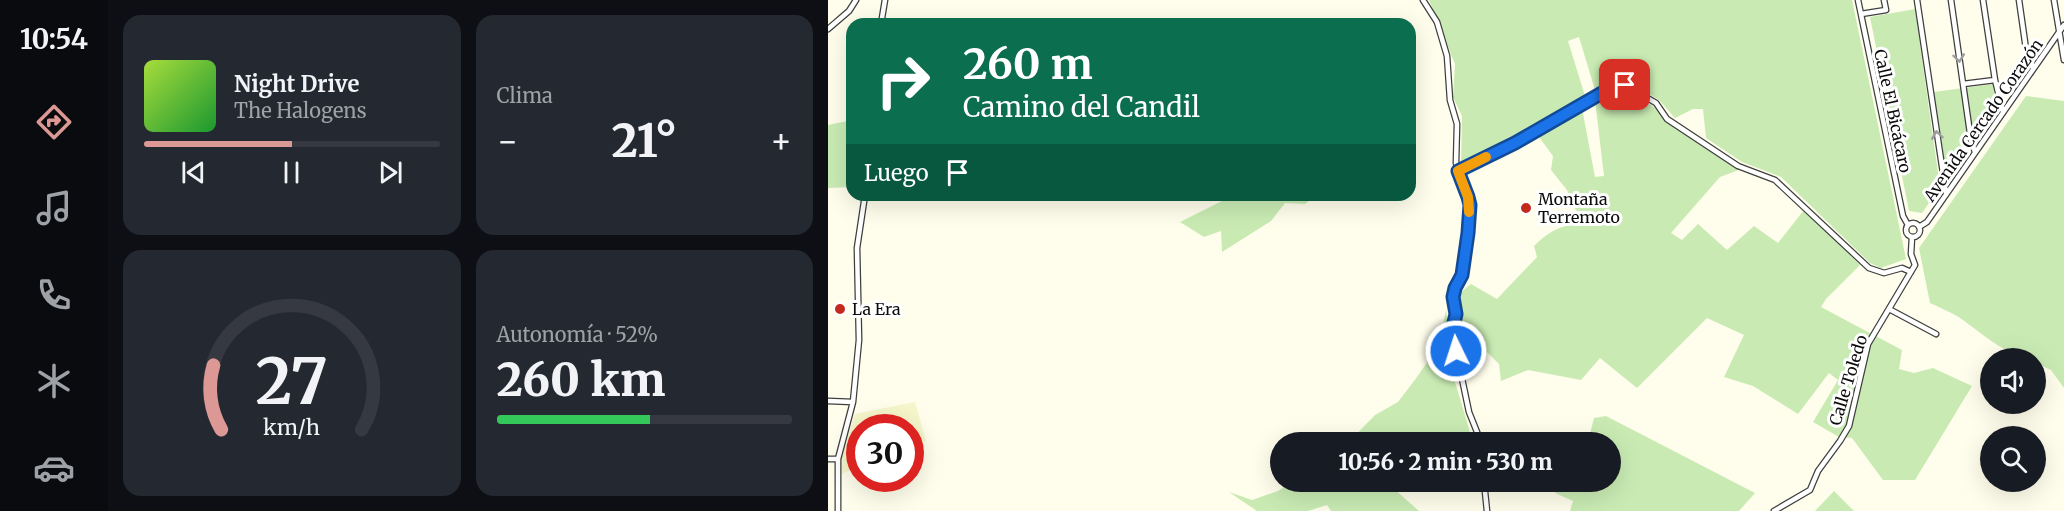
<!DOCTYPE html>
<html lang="es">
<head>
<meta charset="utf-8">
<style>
	:root { --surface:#171b24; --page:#242831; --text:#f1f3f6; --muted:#9ea1a6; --line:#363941; --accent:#dc9894 }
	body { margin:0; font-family:Merriweather,serif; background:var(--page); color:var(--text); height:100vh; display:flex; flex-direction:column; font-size:22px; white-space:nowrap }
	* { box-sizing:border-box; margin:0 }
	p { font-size:20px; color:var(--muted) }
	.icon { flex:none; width:33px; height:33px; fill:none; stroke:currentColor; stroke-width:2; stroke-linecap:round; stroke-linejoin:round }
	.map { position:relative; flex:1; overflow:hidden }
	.panel { display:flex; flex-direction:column; gap:15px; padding:15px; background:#0d0f14; width:720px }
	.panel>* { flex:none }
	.top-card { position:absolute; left:18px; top:18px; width:570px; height:183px; border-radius:18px; box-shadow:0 6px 24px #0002; background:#0b6e4f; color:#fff; overflow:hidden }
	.controls { position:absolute; left:1152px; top:348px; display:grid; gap:12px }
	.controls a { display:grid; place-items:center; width:66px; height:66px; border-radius:50%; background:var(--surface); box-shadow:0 6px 24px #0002; font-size:30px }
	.speed { position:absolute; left:18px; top:414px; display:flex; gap:12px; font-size:30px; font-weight:700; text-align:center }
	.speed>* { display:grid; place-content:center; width:78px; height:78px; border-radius:50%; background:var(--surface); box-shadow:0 6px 24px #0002; line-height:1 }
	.speed .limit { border:9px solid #d22; background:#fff; color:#111 }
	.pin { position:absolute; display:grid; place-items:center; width:51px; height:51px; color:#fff; margin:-26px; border-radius:12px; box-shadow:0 3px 9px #0006 }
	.me { position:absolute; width:66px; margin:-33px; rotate:356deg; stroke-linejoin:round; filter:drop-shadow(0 0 4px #0008) }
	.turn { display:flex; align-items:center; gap:21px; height:126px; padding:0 18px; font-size:27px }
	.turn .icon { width:78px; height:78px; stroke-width:2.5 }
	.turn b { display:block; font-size:42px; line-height:51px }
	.then { display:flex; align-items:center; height:57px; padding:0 18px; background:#0003; gap:12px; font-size:22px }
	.big { font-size:45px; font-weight:800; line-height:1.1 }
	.panel .widget { flex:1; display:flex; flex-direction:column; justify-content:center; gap:9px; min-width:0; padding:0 21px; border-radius:18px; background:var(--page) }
	.panel .dial { align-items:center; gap:0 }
	.dial svg { height:156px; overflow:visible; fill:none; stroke:var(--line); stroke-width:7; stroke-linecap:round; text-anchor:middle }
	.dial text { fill:var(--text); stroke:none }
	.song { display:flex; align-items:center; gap:18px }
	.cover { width:72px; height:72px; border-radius:9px; background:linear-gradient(135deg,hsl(80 70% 55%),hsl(130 70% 35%)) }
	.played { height:6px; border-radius:3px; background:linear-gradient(90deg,var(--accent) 50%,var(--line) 50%) }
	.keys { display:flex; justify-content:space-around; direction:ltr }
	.heat { display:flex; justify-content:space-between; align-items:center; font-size:33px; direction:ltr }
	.charge { height:9px; border-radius:4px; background:linear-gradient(90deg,#34c759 52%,var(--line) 0) }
	.panel .tiles { flex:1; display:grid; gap:15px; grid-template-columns:repeat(2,1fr) }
	.trip { position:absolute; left:442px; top:432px; width:351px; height:60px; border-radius:30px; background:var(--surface); box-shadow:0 6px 24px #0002; font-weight:800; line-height:60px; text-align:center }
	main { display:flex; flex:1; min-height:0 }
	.menu { display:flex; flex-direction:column; width:108px; justify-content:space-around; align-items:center; background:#090b0e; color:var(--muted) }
	.menu .icon { width:42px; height:42px }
	.menu .active { color:var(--accent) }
	.menu b { font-size:27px; color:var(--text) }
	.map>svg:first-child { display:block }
</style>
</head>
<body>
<main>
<nav class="menu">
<b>10:54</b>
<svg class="icon active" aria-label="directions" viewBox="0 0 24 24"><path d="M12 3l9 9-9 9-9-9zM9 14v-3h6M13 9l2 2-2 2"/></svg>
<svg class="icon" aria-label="music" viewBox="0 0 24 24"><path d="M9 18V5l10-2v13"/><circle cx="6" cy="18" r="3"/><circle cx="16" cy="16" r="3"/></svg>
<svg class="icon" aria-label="phone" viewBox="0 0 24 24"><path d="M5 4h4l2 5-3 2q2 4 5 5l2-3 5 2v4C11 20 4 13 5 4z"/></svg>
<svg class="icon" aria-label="climate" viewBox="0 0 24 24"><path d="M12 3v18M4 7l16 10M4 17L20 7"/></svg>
<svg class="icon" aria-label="car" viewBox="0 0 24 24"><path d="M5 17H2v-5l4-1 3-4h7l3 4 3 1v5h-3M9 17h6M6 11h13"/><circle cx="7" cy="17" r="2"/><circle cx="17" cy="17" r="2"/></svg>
</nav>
<section class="panel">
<div class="tiles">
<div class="widget">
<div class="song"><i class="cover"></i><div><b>Night Drive</b><p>The Halogens</p></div></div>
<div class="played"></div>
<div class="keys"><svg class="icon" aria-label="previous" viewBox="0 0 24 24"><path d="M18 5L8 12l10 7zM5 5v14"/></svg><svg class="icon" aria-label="pause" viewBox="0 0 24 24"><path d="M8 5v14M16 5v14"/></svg><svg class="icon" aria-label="next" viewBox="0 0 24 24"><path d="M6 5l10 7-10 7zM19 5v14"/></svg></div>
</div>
<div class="widget"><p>Clima</p>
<div class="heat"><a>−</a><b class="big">21°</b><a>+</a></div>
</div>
<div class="widget dial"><svg viewBox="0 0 100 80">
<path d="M14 69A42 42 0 1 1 86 69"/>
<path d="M14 69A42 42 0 0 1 10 36" stroke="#dc9894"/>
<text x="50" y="56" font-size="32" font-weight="700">27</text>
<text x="50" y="72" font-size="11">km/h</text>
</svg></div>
<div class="widget"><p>Autonomía · 52%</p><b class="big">260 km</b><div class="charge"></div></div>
</div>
</section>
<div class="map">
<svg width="1236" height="511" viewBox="0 0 1236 511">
	<rect width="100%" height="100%" fill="#fffdeb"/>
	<path fill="#f5f6ca" d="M87 402 98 441 83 447 82 428H32L31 467 13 474V458L27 414Z"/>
	<path fill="#c9ebb3" d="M601 0H1024L1078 259 1053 268 1042 263 953 177 914 162 878 138 875 109H865L847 118 831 100 799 79 767 90 751 37 740 41 757 96 633 166 634 116 625 97 627 64Z
		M1087 9 1112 187 1094 213 1081 211 1042 17Z
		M1165 84 1168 109 1119 177 1106 92Z
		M799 90 824 106 913 169 892 177 843 233 854 240 870 224 899 250 926 226 950 243 976 210 1032 265 998 299 993 307 1074 350 1071 369 1086 373 1105 368 1144 386 1087 480H1055L1024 438 1011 437 985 422 1010 380 1001 373 970 414 925 386 896 377 916 335 879 318 809 388 772 358 753 380 700 370 673 381 671 364 657 350 634 360 626 335 630 315 629 295 643 284 669 299 709 257 706 246C723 230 729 228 752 222L753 217 745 206 739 190 723 170 725 156 708 133 754 108 767 177 776 176 767 100Z
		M1198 96 1236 101V388L1223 370 1208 363V358C1179 358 1154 333 1132 318 1123 312 1112 308 1102 303L1091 248Z
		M24 120V187L0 188V125Z
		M398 195H489L477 204 457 203 443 221 394 252 393 231 376 237 352 222 396 200Z
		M618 310 627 382 645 442H521L547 415 570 402 589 377 611 345Z
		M778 416 927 493 911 511H742L745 501 727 493 735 482H783V442H760L766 418Z
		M465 482H568L565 488 591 511H503L499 505 480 511H429L401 492 424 500 450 491Z
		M1006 491 1026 511H987Z"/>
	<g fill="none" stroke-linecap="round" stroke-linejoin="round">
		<defs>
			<path id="street" d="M595 0 609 22 619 56 622 100 629 124 628 163 641 205V233L634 275 627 288 625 297 628 314 624 331 641 412 653 442
				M1030 0 1075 216 1080 225
				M1089 0 1118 193
				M1123 0 1143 140 1147 152
				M1155 0 1167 80 1175 112
				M1191 0 1198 49 1205 68
				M1226 0 1236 60
				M1033 14 1058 10 1056 0
				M53 24 57 0
				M0 29 21 11 28 0
				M1135 84 1167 80
				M630 171 687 143 779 89 797 85 828 103 839 119 910 166 947 180 1041 268 1056 273 1074 268 1083 272
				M1078 230a7 7 0 1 1 14 0a7 7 0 1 1-14 0Z
				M1091 227 1099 222 1236 25
				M1061 309 1108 334
				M0 401 25 402
				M0 459H10
				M656 482 659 511
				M10 511V459L25 402 31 340 29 248 37 195
				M946 511 982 490 990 471 1012 441 1021 426 1040 344 1087 265 1083 254 1084 237"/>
		</defs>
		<use href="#street" stroke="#3f3f3f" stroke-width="7"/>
		<use href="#street" stroke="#fff" stroke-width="4.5"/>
	</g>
	<defs><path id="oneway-chevron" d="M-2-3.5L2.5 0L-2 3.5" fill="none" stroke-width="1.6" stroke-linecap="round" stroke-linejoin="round" transform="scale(1.5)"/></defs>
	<g stroke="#9e9e9e">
		<use href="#oneway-chevron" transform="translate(1131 58) rotate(82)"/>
		<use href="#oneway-chevron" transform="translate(1109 135) rotate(-98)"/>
	</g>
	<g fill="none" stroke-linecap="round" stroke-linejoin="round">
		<defs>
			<path id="route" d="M628 351 624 331 628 314 625 297 627 288 634 275 640 233 642 205 640 197 630 171 687 143 779 90 797 85"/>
		</defs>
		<use href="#route" stroke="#114b97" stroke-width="15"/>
		<use href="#route" stroke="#1a73e8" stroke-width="10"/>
		<path stroke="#f59e0b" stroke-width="10" d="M641 212 640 197 630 171 658 157"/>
	</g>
	<g fill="#c3291d" stroke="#fff" stroke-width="2">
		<circle cx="698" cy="208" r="6"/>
		<circle cx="12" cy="309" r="6"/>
	</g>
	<g text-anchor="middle" stroke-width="6" stroke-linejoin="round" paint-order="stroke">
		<g font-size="16" fill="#0c0c0c" stroke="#fff">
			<text transform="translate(1065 111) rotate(78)" y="6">Calle El Bicácaro</text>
			<text transform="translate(1155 120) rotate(-55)" y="6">Avenida Cercado Corazón</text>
			<text transform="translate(1020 380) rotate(-73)" y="6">Calle Toledo</text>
		</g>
		<g font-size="16" fill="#0c0c0c" stroke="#fff" text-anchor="start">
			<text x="710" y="205">Montaña<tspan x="710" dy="18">Terremoto</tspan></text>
			<text x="24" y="315">La Era</text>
		</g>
	</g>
</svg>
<div class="controls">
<a><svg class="icon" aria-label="sound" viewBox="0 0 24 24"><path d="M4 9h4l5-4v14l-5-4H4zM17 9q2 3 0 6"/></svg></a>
<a><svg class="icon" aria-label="search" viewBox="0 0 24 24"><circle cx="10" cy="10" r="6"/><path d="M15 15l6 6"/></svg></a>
</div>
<div class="speed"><div class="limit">30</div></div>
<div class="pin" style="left:797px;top:85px;background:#d93025"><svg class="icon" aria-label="arrive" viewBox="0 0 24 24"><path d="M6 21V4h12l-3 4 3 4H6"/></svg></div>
<svg class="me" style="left:628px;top:351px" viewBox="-20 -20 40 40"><circle r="17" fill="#1a73e8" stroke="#fff" stroke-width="3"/><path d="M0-11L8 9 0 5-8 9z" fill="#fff"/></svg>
<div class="trip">10:56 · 2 min · 530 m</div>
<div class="top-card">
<div class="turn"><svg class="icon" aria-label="right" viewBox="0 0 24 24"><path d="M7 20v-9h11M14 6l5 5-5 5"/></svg><div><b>260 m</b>Camino del Candil</div></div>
<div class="then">Luego<svg class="icon" aria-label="arrive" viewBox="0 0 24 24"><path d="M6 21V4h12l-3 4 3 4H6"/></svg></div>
</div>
</div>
</main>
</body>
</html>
